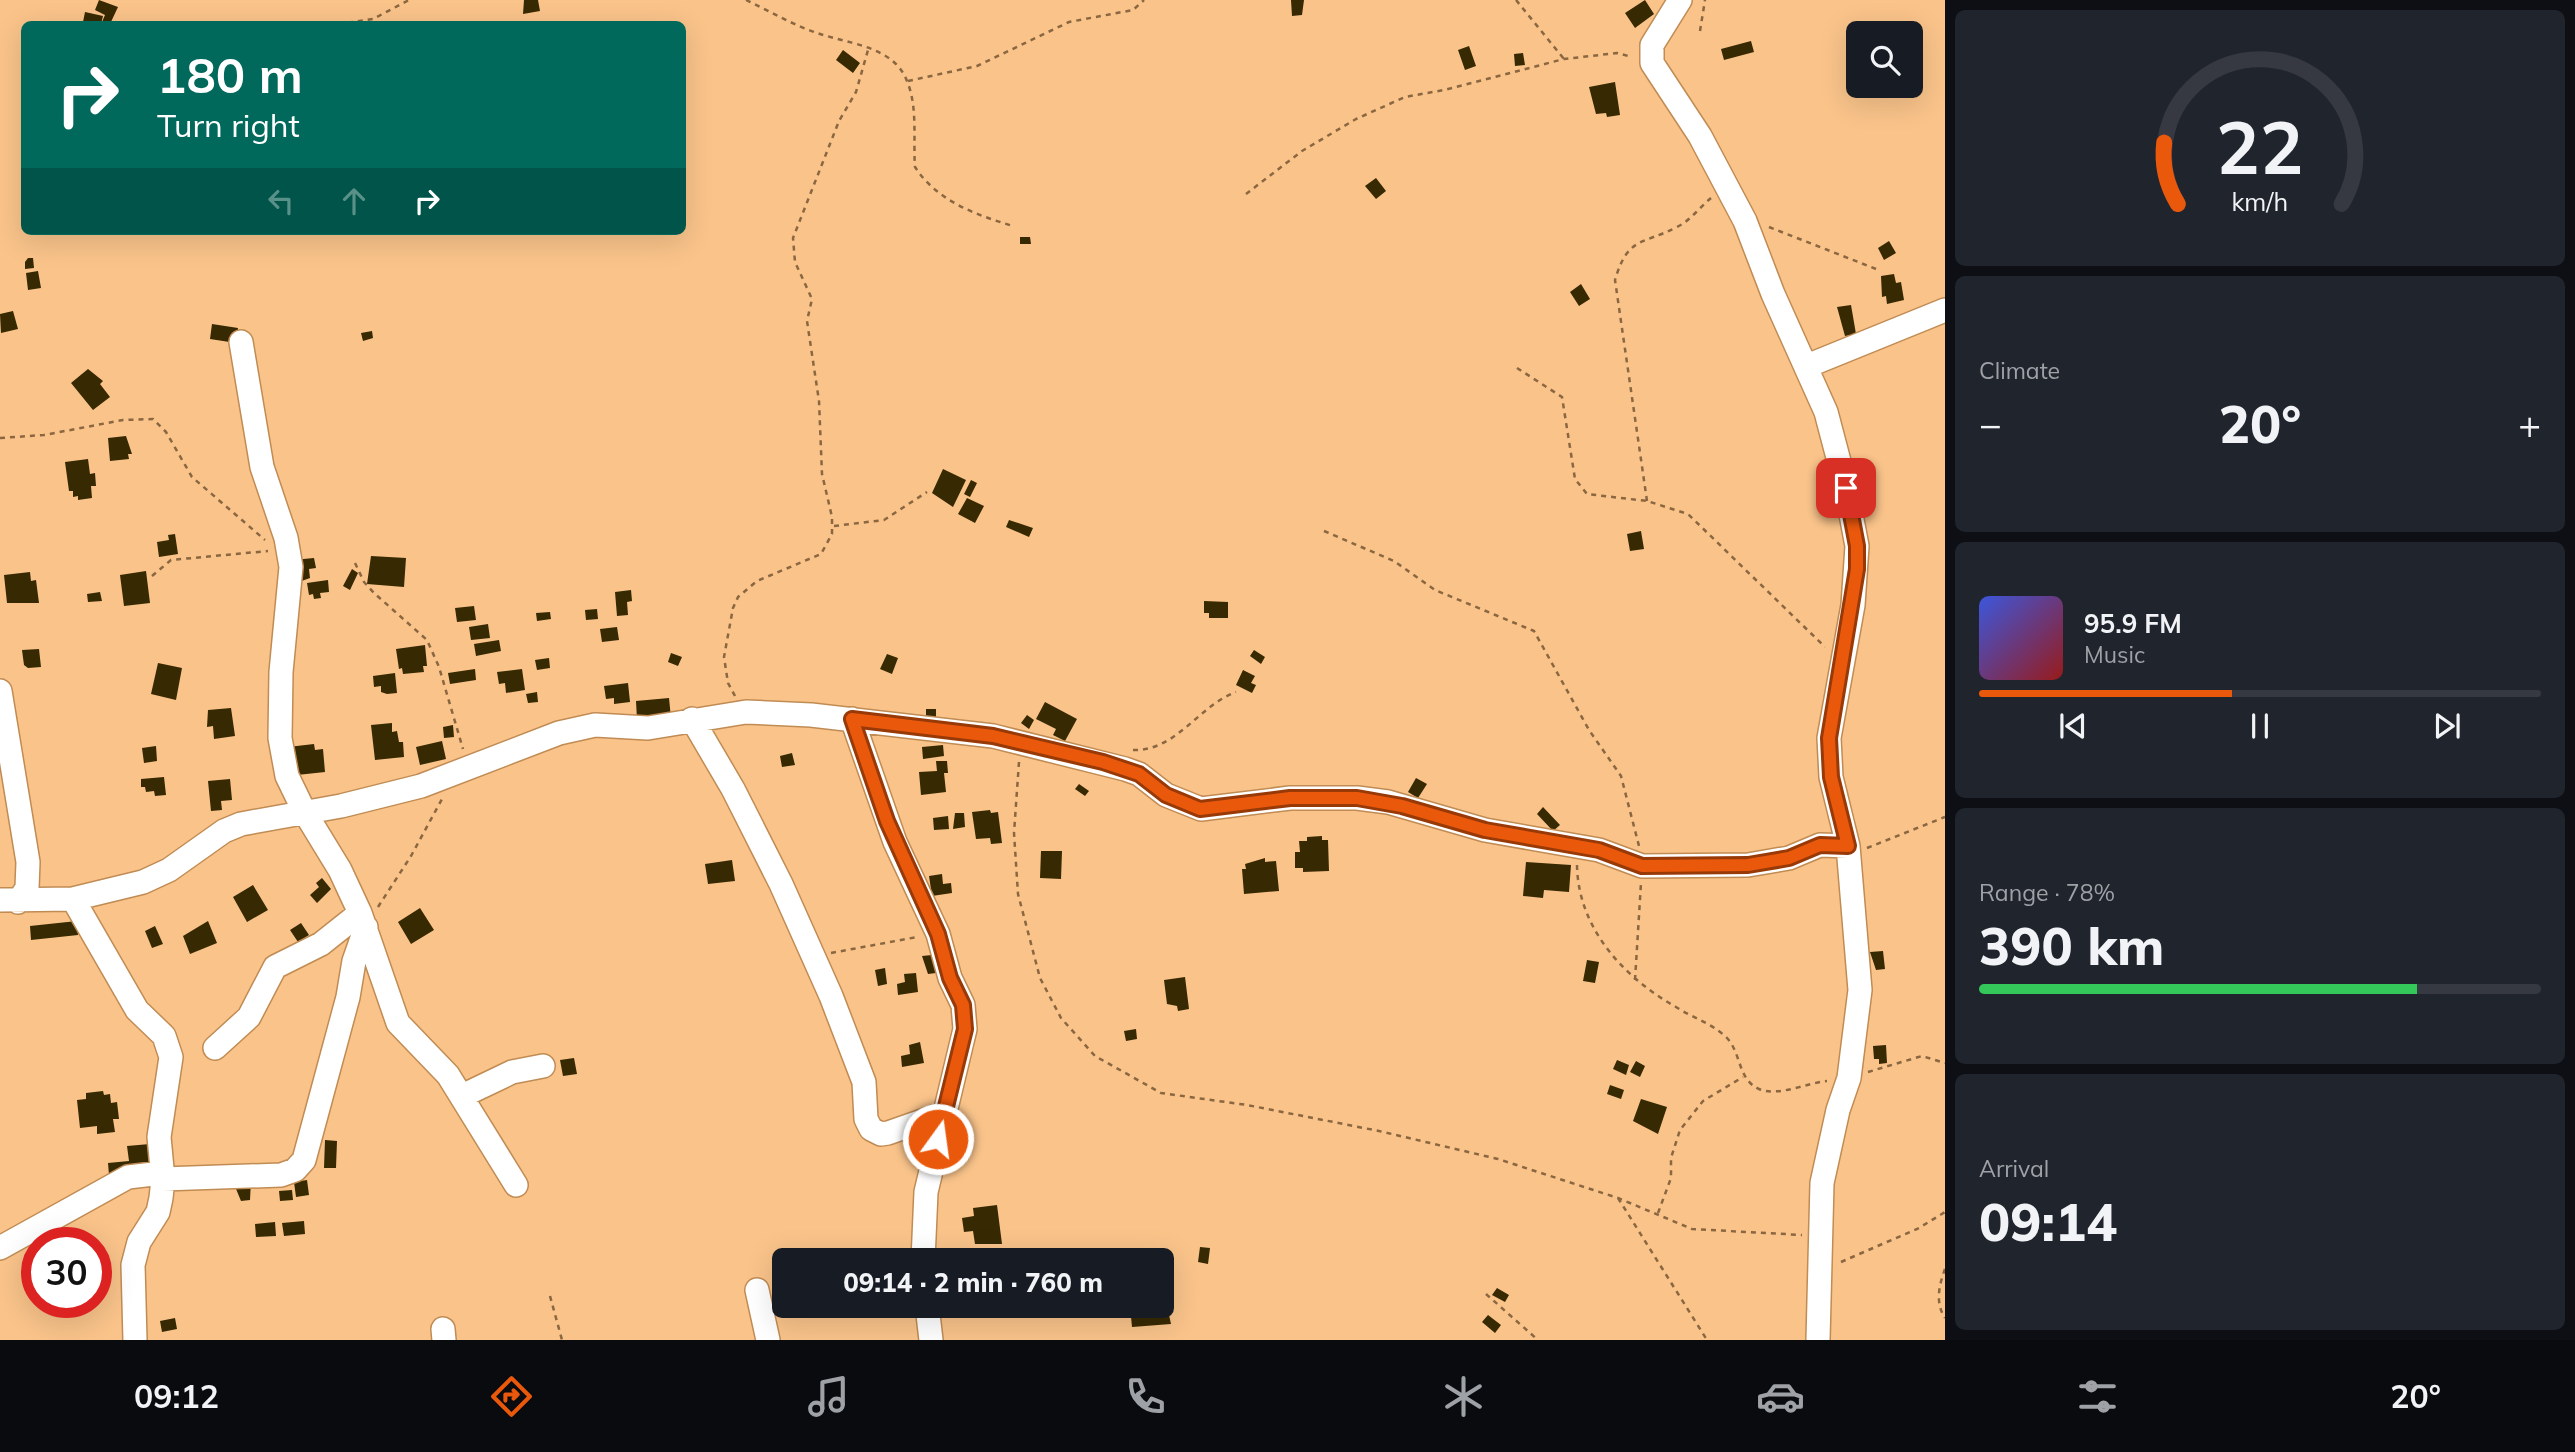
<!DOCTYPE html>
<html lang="en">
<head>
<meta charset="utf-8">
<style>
	:root { --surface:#171b24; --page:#20242c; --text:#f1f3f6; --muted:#9ea1a6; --line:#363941; --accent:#ea580c }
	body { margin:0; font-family:Mulish,sans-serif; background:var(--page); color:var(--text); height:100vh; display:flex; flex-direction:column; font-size:26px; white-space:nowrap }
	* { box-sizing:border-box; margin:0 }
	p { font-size:23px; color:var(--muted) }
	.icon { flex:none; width:38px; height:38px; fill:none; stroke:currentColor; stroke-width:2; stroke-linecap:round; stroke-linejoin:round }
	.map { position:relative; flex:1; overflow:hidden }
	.drawer { display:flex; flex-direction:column; gap:10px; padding:10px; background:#0d0f14; width:630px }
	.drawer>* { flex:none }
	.banner { position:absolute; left:21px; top:21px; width:665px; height:214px; border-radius:10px; box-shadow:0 7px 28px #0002; background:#00695c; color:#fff; overflow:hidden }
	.controls { position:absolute; left:1846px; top:21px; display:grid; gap:14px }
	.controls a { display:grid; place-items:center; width:77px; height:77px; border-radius:10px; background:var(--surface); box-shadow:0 7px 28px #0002; font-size:35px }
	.speed { position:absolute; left:21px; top:1227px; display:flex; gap:14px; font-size:35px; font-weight:700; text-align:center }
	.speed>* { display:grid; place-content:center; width:91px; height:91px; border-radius:50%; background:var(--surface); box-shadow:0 7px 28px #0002; line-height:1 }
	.speed .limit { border:10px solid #d22; background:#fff; color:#111 }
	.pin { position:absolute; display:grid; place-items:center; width:60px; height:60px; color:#fff; margin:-30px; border-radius:14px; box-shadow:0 4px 10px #0006 }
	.me { position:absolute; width:77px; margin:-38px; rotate:14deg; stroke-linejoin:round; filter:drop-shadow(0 0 5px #0008) }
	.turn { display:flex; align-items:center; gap:24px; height:147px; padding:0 21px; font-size:32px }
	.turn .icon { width:91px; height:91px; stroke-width:2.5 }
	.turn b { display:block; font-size:49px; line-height:60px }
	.lanes { display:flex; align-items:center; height:66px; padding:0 21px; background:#0003; justify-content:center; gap:35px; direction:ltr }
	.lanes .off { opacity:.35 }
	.big { font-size:52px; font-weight:800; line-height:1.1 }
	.drawer .tile { flex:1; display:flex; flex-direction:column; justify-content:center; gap:10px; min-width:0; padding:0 24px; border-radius:10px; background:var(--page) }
	.drawer .dial { align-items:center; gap:0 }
	.dial svg { height:182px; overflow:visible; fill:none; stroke:var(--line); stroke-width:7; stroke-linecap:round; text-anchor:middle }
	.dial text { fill:var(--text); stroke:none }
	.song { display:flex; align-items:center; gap:21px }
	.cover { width:84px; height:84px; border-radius:10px; background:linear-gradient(135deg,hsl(230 70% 55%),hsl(0 70% 35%)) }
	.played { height:7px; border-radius:4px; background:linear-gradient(90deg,var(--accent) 45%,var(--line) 45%) }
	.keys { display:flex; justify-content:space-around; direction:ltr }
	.heat { display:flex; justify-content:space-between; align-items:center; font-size:38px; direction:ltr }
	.charge { height:10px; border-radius:5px; background:linear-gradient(90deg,#34c759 78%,var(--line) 0) }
	.trip { position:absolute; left:772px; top:1248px; width:402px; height:70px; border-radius:10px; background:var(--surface); box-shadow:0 7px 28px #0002; font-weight:800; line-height:70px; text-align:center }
	.tabs { display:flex; height:112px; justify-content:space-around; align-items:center; background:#090b0e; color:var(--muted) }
	.tabs .icon { width:49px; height:49px }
	.tabs .current { color:var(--accent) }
	.tabs b { font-size:32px; color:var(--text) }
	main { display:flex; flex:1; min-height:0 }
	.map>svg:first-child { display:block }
</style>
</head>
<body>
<main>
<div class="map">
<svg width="1945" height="1340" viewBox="0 0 1945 1340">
	<rect width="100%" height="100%" fill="#f9c38a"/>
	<path fill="#372902" d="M99 0 118 7 110 24 102 22 105 15 95 10Z
		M524 0H538L540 11 523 14Z
		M1291 0H1304L1302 15 1292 16Z
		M1645 0 1654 14 1635 28 1625 13Z
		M85 12 103 16 101 24 83 22Z
		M1751 41 1754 52 1724 60 1721 49Z
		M1469 46 1476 66 1465 70 1458 50Z
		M843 50 860 63 853 73 836 60Z
		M1523 53 1525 65 1515 66 1514 54Z
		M1615 82 1620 115 1607 117 1606 113 1596 114 1589 87Z
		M1376 178 1386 191 1376 199 1365 186Z
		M1020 237H1030L1031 244H1020Z
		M1889 241 1896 253 1884 260 1878 248Z
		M28 258H33L34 268 25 269V262Z
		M38 271 41 288 28 290 26 273Z
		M1894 274 1896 283 1901 282 1904 300 1887 304 1886 296 1882 297 1881 276Z
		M1581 284 1590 299 1579 306 1570 292Z
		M1851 305 1856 334 1845 336 1837 307Z
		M13 311 18 329 1 333 0 314Z
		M212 324 238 328 236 343 210 339Z
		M372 331 373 338 363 341 361 333Z
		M88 369 103 381 100 384 110 397 93 410 71 383Z
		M126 436 132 454H128L129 459 110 461 108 438Z
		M88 459 90 474 95 473 96 486H91L92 498 78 500V496L73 497V491H69L65 462Z
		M943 469 966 480 953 507 932 493Z
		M971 480 977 483 970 497 964 494Z
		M967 498 984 506 975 523 958 514Z
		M1009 520 1033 528 1029 537 1006 527Z
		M1641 531 1644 549 1630 551 1627 534Z
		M175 534 178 554 159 557 157 542 169 540 168 535Z
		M371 556 406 558 404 587 367 584Z
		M314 558 316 568 309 569 310 578 296 583 293 560Z
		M352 569 358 573 350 590 343 586Z
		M146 571 150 603 124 606 120 575Z
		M30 572 31 581 36 580 39 603H7L4 575Z
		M328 580 329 592 320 593 321 598 314 599 313 594 309 595 307 583Z
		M631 590 632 601 627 602 628 615 617 616 615 592Z
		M100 592 102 601 88 602 87 594Z
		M1204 601 1228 602V618H1209V613H1204Z
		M474 606 476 620 457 622 455 608Z
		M597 609 598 619 586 620 585 610Z
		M550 612 551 619 537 621 536 613Z
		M488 624 490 638 471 640 469 627Z
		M617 627 619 640 602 642 600 629Z
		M499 640 501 651 476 656 474 644Z
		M425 645 427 666H423L424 672 403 674 402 668 399 669 396 649Z
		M39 649 41 667 28 668 24 665 22 650Z
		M1254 650 1265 657 1261 664 1250 656Z
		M671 653 682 657 678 666 668 662Z
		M887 654 898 658 892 674 880 669Z
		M549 658 550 668 537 670 535 660Z
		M158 663 182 668 176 700 151 694Z
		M475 669 476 680 450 684 448 673Z
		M522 669 525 690 506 693 505 683 499 684 497 672Z
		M1243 670 1255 676 1251 683 1256 685 1252 693 1236 685Z
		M395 673 397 693 387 694 381 692V686L374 687 373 676Z
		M628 683 630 702 614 704V698L606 699 604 686Z
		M537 692 538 702 528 703 526 694Z
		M669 698 671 718 637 720 636 701Z
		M1045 702 1077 719 1065 741 1053 735 1056 729 1036 719Z
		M231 708 235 736 214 739 213 726 207 727 208 710Z
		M926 709H936V725L918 716H926Z
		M1027 715 1034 720 1029 729 1021 723Z
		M392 723V732L397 731 399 742H403L404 757 375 760 371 725Z
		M453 725 454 737 444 738 443 727Z
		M442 741 446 759 420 765 416 747Z
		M314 744 315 750 323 749 325 772 297 775 288 747Z
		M943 745 944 756 923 759 922 747Z
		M156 746 157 761 144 763 142 748Z
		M792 753 795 765 782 767 780 756Z
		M936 761H947L948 773H944L946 792 921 795 919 772 937 771Z
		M164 777 166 795 155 796 154 791 146 792 145 787H141V779Z
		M1416 778 1427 784 1418 798 1408 792Z
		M230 779 232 800 221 801 222 810 211 811 208 781Z
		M1079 784 1089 791 1085 796 1075 789Z
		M1543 807 1560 825 1553 831 1537 814Z
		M990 810 991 813 998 812 1002 843 991 844 990 838 976 839 972 812Z
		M955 813H964L965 827 953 829Z
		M948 816 949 829 934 830 933 818Z
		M1322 836V840H1328L1329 871 1303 872V868H1295V852H1300L1299 841H1307V837Z
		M1041 851H1062L1061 879 1040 878Z
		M1265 858V862L1276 861 1279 891 1244 894 1242 869H1246L1245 864Z
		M732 860 735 881 708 884 705 864Z
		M1526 862 1571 865 1569 892 1544 890 1543 898 1523 896Z
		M942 874 943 884 951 883 952 893 932 896 929 876Z
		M322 878 331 889 317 903 310 895 319 887 316 883Z
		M253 885 268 910 247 922 233 897Z
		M420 908 434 930 411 944 398 922Z
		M77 921 78 935 31 940 30 926Z
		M208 921 217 943 190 954 183 936Z
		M301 923 309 935 298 942 290 930Z
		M155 926 163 944 152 948 145 931Z
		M1883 951 1885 969 1876 970 1870 952Z
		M942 954 935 966 936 973 928 974 922 956Z
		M1587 960 1599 962 1595 983 1583 981Z
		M885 968 887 984 878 986 875 970Z
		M916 973 918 992 898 995 897 984 905 982 904 974Z
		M1185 977 1189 1009 1178 1011 1177 1006 1167 1004 1164 980Z
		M1136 1029 1137 1039 1126 1041 1124 1031Z
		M920 1042 924 1063 902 1067 901 1056 910 1054 909 1045Z
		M1886 1045 1887 1063 1879 1064V1059H1874L1873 1046Z
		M574 1058 577 1074 563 1076 560 1060Z
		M1617 1060 1629 1065 1626 1075 1613 1069Z
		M1636 1061 1645 1066 1640 1077 1630 1072Z
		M1610 1085 1624 1090 1621 1099 1607 1094Z
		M103 1091 104 1095 110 1094 111 1103 117 1102 119 1119H113L115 1132 97 1134V1126L80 1128 77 1100 86 1099V1093Z
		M1641 1099 1667 1107 1658 1134 1633 1121Z
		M325 1140 337 1141 336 1168H324Z
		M150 1144 153 1170 109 1175 108 1163 129 1161 127 1146Z
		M307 1180 309 1195 296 1197 294 1182Z
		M251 1181 250 1200 241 1201 234 1184Z
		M292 1190 293 1200 280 1201 279 1191Z
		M997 1205 1002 1244H975L973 1231 964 1232 962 1218 974 1216 973 1208Z
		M304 1221 305 1234 284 1236 282 1223Z
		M275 1222 276 1236 256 1237 255 1224Z
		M1200 1247 1210 1248 1208 1264 1198 1262Z
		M1497 1288 1509 1295 1505 1302 1492 1295Z
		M1166 1301 1171 1324 1132 1327 1130 1306H1162V1302Z
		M1488 1315 1501 1325 1495 1333 1482 1322Z
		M175 1318 177 1329 162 1332 160 1321Z"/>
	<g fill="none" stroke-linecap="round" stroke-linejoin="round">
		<defs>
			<path id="minor" d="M1680 0 1652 45V63L1700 136 1745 221 1773 294 1826 412 1846 488 1857 546 1853 605 1829 738 1831 777 1848 846 1860 990 1849 1078 1838 1110 1822 1183 1818 1340
				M241 342 262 467 286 538 291 567 281 672 280 738 287 776 304 811 340 870 360 913 398 1023 448 1075 516 1185
				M1807 366 1945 310
				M0 691 28 862 27 888 18 902
				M692 719 733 789 781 884 831 996 864 1082 866 1119 871 1129 881 1134 888 1133 945 1113
				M852 719 895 842 938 934 950 978 963 1005 965 1029 926 1192 923 1260
				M73 899 137 1010 164 1036 171 1057 159 1137 163 1179 161 1198 158 1212 139 1242 133 1265 135 1340
				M0 900 73 899 143 882 169 870 224 831 241 824 341 806 421 786 559 733 595 725 648 728 746 712 811 715 993 736 1125 769 1139 774 1166 795 1201 809 1290 798H1357L1388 802 1485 830 1599 850 1642 866 1748 865 1789 858 1820 845 1848 846
				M215 1048 249 1017 275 967 321 944 360 913
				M462 1096 512 1072 543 1066
				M163 1179 281 1175 295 1170 304 1160 348 997 354 961 366 927
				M0 1248 128 1177 162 1173
				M757 1290 768 1340
				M927 1306 931 1340
				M443 1329 444 1340"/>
		</defs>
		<use href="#minor" stroke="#c08c54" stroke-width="26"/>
		<path stroke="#8a6740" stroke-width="2.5" stroke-dasharray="5 5" stroke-linecap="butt" d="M746 0C771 12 795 26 820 34 851 44 894 47 907 81 918 107 913 140 915 167 937 201 976 215 1013 226
			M1516 0 1564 59
			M338 24 373 19 409 0
			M1700 31 1705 0
			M908 81 977 66 1069 22 1133 10 1144 0
			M1246 194 1302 151 1356 119 1405 97 1444 90 1564 59 1617 53 1632 57
			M1769 227 1876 269
			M1517 368 1562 397 1575 479 1587 494 1647 501 1688 514 1825 647
			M0 438 44 435 123 420 153 419 166 432 192 477 265 540
			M1647 501 1615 280C1628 236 1642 245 1677 227 1691 220 1699 208 1711 198
			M834 526 884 520 927 492
			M1324 531 1394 561 1435 590 1534 631 1589 730 1621 776 1639 846
			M355 563 364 582 374 593 427 640 439 667 463 749
			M152 576 171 560 268 551
			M735 696 728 683 724 657 733 608 738 597 757 581 821 554 832 534V517L822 474 819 401 807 321 812 299 795 262 793 238 839 121 856 92 868 50
			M1133 750C1177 751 1198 706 1236 692
			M1019 762 1014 833 1018 894 1040 978 1061 1018 1095 1056 1161 1093 1247 1105 1379 1131 1498 1159 1618 1198 1692 1229 1802 1235
			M1867 848 1945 817
			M1577 865C1578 928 1623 977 1676 1007 1693 1018 1711 1023 1726 1037 1742 1053 1737 1079 1759 1089 1778 1097 1807 1083 1827 1081
			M378 907 411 856 442 799
			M831 953 917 937
			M1635 980 1641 883
			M1868 1072 1922 1056 1945 1063
			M1618 1198 1707 1340
			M1658 1213 1671 1178V1158L1680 1130 1703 1101 1743 1077
			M1841 1262 1919 1228 1945 1212
			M1945 1269C1939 1285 1935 1303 1945 1318
			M1486 1294 1538 1340
			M550 1296 562 1340"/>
		<use href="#minor" stroke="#fff" stroke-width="23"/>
	</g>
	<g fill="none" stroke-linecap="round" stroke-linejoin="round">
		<defs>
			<path id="route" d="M938 1139 965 1029 963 1005 950 978 938 934 887 821 852 719 993 736 1103 762 1139 774 1166 795 1200 809 1290 798H1357L1402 806 1485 830 1599 850 1642 866 1748 865 1789 858 1820 845 1848 846 1831 777 1829 738 1857 569V546L1846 488"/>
		</defs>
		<use href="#route" stroke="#983908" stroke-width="18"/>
		<use href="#route" stroke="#ea580c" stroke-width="12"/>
	</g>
</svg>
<div class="controls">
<a><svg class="icon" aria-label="search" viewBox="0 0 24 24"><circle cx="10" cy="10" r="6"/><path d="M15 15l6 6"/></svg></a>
</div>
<div class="speed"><div class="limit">30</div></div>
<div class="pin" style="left:1846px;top:488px;background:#d93025"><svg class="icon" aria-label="arrive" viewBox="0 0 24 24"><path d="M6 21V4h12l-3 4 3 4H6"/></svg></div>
<svg class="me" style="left:938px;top:1139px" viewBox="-20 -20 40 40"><circle r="17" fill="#ea580c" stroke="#fff" stroke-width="3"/><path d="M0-11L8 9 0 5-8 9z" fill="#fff"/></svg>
<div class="trip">09:14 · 2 min · 760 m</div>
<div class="banner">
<div class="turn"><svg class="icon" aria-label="right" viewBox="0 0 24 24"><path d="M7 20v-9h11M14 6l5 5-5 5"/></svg><div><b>180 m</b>Turn right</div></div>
<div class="lanes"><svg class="icon off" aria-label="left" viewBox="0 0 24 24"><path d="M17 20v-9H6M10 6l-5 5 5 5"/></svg><svg class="icon off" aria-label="ahead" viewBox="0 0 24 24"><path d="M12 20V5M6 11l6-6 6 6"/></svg><svg class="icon" aria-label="right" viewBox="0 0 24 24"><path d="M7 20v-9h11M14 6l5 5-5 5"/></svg></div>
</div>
</div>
<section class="drawer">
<div class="tile dial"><svg viewBox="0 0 100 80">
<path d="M14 69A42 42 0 1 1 86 69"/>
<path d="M14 69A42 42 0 0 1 8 42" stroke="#ea580c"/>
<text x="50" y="56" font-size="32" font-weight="700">22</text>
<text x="50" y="72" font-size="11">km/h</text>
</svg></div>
<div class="tile"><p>Climate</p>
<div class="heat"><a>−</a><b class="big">20°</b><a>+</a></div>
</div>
<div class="tile">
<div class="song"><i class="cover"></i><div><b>95.9 FM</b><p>Music</p></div></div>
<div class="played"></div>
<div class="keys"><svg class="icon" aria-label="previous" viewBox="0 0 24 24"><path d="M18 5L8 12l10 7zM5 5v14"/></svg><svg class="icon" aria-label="pause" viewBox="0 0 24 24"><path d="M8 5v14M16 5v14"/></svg><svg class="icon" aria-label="next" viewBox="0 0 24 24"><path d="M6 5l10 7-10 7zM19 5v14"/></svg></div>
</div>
<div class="tile"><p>Range · 78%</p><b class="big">390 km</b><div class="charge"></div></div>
<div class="tile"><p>Arrival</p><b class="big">09:14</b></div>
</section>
</main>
<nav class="tabs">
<b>09:12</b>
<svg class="icon current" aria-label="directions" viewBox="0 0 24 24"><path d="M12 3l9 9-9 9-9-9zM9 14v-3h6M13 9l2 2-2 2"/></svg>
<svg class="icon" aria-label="music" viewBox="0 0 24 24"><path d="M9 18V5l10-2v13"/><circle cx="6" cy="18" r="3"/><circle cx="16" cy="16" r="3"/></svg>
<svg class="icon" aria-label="phone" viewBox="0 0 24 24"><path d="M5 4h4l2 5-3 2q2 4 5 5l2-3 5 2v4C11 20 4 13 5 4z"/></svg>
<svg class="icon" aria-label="climate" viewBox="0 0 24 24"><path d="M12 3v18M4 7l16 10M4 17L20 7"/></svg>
<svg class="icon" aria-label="car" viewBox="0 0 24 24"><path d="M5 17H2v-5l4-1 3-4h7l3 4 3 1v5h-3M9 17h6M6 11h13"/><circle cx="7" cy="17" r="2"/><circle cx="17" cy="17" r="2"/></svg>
<svg class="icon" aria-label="filters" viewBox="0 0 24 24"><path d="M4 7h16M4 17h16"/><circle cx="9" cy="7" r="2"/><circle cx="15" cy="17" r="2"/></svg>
<b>20°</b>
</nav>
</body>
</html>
